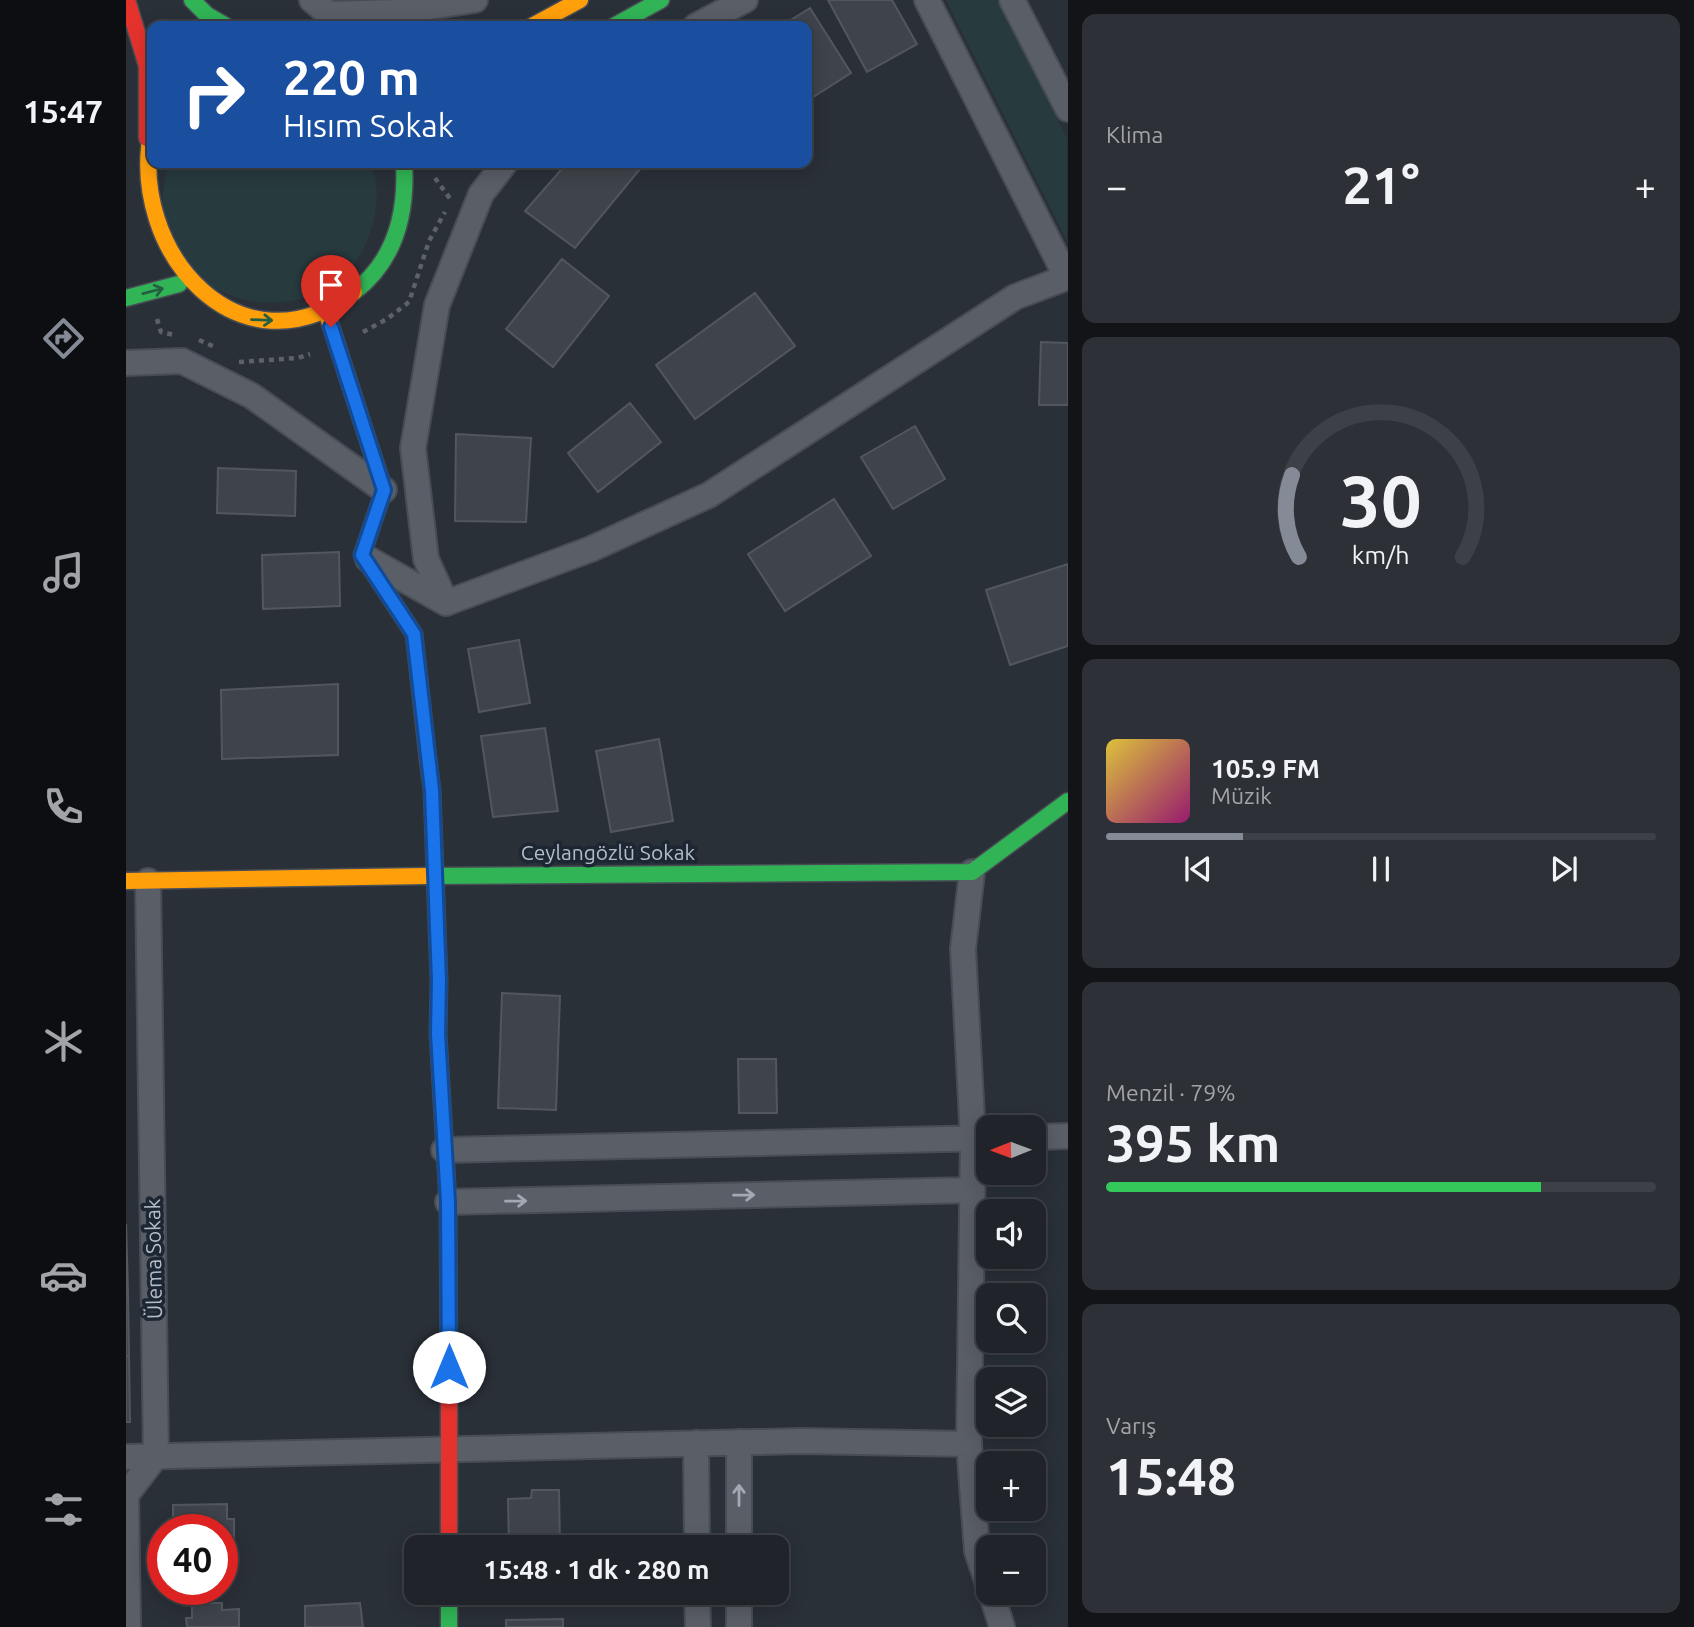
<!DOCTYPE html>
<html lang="tr">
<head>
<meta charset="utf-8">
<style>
	:root { --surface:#20242a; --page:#2d3036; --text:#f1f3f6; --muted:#a2a4a8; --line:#3d4147; --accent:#848b96 }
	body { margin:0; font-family:Ubuntu,sans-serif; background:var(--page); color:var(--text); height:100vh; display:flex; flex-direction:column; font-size:26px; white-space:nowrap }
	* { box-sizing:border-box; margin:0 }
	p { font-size:23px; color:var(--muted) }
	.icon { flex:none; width:38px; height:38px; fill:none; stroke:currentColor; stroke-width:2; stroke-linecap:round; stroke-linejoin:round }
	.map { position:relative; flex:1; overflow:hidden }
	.drawer { display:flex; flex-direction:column; gap:14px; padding:14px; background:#121417; width:626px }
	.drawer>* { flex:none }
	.top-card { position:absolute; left:21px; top:21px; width:665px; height:147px; border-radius:14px; box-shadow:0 4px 18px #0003,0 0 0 2px var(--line); background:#1a4fa0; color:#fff; overflow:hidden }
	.needle { width:46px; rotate:269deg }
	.controls { position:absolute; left:850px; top:1115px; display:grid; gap:14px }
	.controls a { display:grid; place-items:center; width:70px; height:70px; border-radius:14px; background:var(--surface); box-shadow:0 4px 18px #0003,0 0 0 2px var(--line); font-size:35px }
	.speed { position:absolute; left:21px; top:1514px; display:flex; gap:14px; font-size:35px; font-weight:700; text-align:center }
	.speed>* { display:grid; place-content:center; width:91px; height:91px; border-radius:50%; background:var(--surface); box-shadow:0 4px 18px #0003,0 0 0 2px var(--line); line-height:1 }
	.speed .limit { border:10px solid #d22; background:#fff; color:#111 }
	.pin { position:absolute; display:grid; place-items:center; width:60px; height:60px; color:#fff; margin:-72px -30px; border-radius:50% 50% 50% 0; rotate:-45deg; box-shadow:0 0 7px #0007 }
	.pin .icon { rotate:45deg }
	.me { position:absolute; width:77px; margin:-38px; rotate:0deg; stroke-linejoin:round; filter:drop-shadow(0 0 5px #0008) }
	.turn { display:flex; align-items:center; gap:24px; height:147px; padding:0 21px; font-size:32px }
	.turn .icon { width:91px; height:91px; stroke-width:2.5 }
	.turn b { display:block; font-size:49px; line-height:60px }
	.big { font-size:52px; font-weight:700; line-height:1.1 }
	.drawer .card { flex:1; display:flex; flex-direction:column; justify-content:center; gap:10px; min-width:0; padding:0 24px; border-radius:14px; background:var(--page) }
	.drawer .dial { align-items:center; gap:0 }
	.dial svg { height:182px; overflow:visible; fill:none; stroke:var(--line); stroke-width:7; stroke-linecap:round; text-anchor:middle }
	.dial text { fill:var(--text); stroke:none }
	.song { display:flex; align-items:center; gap:21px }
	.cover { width:84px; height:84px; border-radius:10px; background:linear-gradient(135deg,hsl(50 70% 55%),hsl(320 70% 35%)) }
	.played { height:7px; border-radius:4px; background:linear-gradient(90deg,var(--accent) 25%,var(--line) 25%) }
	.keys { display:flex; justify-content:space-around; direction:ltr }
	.heat { display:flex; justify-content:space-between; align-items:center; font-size:38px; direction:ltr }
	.charge { height:10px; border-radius:5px; background:linear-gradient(90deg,#34c759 79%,var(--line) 0) }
	.trip { position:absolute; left:278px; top:1535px; width:385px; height:70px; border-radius:14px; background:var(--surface); box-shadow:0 4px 18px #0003,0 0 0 2px var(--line); font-weight:700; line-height:70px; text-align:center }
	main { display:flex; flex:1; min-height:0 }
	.menu { display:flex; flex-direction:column; width:126px; justify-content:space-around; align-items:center; background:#0d0e11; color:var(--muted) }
	.menu .icon { width:49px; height:49px }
	.menu .current { color:var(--accent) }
	.menu b { font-size:32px; color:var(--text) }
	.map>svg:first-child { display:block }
</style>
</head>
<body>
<main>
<nav class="menu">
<b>15:47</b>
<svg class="icon current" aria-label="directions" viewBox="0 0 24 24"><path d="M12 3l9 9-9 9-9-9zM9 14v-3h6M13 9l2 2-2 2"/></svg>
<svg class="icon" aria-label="music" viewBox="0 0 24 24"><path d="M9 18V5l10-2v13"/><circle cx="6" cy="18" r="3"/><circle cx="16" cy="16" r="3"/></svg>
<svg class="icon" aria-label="phone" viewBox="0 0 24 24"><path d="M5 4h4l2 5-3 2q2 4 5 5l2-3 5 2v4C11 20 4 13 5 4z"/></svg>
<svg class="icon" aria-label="climate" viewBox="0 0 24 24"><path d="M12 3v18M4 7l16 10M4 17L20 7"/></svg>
<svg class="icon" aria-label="car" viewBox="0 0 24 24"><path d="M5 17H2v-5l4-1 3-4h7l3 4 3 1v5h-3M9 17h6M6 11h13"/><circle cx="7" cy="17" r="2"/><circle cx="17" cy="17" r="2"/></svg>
<svg class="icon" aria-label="filters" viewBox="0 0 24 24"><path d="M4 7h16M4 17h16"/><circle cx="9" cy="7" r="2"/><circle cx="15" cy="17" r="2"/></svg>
</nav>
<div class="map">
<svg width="942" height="1627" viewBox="0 0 942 1627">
	<rect width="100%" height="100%" fill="#2a3038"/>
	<path fill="#273a3e" d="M820 0H871L941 138V241Z
		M42 163H245C254 187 252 211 243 236 207 333 62 321 39 221 34 201 38 182 42 163Z"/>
	<path fill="#3f444c" stroke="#52575f" stroke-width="2" d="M702 0H766L791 44 741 72Z
		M684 8 725 73 681 101V26H655Z
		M441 163H519L449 248 399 211Z
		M436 259 483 296 427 367 380 329Z
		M629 293 669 346 569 419 530 365Z
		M915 342 942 343V405H913Z
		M504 403 535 442 472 492 442 453Z
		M789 426 819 479 767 509 735 457Z
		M330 434 405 438 400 522 329 521Z
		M92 468 170 471 169 516 91 513Z
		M708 499 745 556 659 611 622 554Z
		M213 552 214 606 137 609 136 555Z
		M942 564V646L884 665 860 590Z
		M393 640 404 703 353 712 342 649Z
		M212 684V755L96 759 95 690Z
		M419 728 432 811 367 817 355 736Z
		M533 739 547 821 485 832 470 751Z
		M376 993 434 996 430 1110 372 1108Z
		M612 1059H650L651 1113H613Z
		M0 1224 2 1290 0 1291Z
		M2 1290 3 1356H0V1291Z
		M0 1356H3L4 1422H0Z
		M406 1490H433L434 1547H383L382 1499 405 1498Z
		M101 1504V1519H108V1550H96V1530H41V1522H47V1505Z
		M66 1603H96V1610L113 1609V1627H61L60 1618H66Z
		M234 1603 237 1627H179V1606Z
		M437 1619V1627H380V1620Z"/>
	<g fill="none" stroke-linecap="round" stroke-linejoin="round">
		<defs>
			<path id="street" d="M186 0 203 14 270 12 349 0
				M801 0 941 278
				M886 0 942 109
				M570 26 619 0
				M0 363 56 361 126 396 258 490
				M242 559 320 603 465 549 583 495 889 297 942 277
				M320 603 300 559 287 448 311 305 355 194 379 163
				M846 872 837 949 847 1139 843 1444 851 1551 863 1587
				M908 1137 942 1136
				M318 1150 863 1138
				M322 1202 846 1190
				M613 1442V1547
				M570 1443 571 1547
				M0 1457 675 1441 843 1444
				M571 1592 572 1627
				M865 1592 876 1627
				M2 1627 0 1495 30 1456 22 881
				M613 1627V1592"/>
			<path id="fast" d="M66 0 81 15 100 26
				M488 26 535 0
				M228 292C270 260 281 213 278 163
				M0 298 53 284
				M302 759 306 790 313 981 312 1034 322 1202 323 1383
				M300 876 846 872 942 801
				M323 1592V1627"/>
			<path id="slow" d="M406 26 454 0
				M26 129C0 253 116 379 228 292
				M200 311 258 490 236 555 288 634 302 759
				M0 881 300 876"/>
			<path id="jam" d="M1 0 21 66V138
				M323 1383V1547"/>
		</defs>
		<use href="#street" stroke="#484c55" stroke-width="28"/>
		<use href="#fast" stroke="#484c55" stroke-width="19"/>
		<use href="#slow" stroke="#484c55" stroke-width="19"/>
		<use href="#jam" stroke="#484c55" stroke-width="19"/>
		<path stroke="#5c6268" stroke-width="4.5" stroke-dasharray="5 5" stroke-linecap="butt" d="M127 25 131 23 143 26
			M309 178 325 200
			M31 319 35 332 48 335
			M237 332 261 319 283 302 303 241 319 212
			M73 340 91 348
			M113 362 172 358 184 354"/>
		<use href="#street" stroke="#5a5e66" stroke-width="24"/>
		<use href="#fast" stroke="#30b455" stroke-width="16"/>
		<use href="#slow" stroke="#ff9f0a" stroke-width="16"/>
		<use href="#jam" stroke="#e5322d" stroke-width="16"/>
	</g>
	<defs><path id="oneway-shaft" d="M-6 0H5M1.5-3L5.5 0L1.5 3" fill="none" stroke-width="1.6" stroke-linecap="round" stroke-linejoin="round" transform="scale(1.75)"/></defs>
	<g stroke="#255f41">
		<use href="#oneway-shaft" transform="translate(27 291) rotate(-15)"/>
		<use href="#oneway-shaft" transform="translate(136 320) rotate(2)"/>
	</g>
	<g stroke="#a2a9b5">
		<use href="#oneway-shaft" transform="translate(618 1195) rotate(-1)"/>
		<use href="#oneway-shaft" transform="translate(390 1201) rotate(-1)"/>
		<use href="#oneway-shaft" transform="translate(613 1495) rotate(-90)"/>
	</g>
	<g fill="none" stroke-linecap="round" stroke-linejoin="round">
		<defs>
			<path id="route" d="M205 327 258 490 236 555 288 634 306 790 313 981 312 1034 322 1202 323 1367"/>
		</defs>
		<use href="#route" stroke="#114b97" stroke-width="18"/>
		<use href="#route" stroke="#1a73e8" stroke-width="12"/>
	</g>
	<g text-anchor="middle" stroke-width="7" stroke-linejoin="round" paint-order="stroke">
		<g font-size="21" fill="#b4bcc9" stroke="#1d2633">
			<text x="482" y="860">Ceylangözlü Sokak</text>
			<text transform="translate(28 1259) rotate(-91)" y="7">Ülema Sokak</text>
		</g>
	</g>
</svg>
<div class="controls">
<a><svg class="needle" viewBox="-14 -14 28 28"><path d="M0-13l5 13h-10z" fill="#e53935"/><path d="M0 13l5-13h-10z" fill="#a2a4a8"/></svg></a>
<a><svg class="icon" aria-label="sound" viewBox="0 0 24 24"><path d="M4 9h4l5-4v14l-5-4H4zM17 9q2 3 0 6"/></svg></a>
<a><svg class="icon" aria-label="search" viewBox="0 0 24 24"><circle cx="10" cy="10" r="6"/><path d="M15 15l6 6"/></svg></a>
<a><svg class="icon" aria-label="layers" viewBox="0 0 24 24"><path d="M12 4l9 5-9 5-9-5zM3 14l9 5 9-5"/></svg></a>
<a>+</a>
<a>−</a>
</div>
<div class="speed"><div class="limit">40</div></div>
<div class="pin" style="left:205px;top:327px;background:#d93025"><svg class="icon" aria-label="arrive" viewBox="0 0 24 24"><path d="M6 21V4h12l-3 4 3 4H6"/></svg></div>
<svg class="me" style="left:323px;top:1367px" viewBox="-20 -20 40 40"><circle r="19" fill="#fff"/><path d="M0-13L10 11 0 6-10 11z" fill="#1a73e8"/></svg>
<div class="trip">15:48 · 1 dk · 280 m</div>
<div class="top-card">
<div class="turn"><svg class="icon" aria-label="right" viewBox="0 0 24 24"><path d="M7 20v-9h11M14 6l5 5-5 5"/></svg><div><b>220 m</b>Hısım Sokak</div></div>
</div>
</div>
<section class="drawer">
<div class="card"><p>Klima</p>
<div class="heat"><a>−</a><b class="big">21°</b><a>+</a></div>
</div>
<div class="card dial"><svg viewBox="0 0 100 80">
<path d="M14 69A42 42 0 1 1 86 69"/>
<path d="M14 69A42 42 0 0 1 11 33" stroke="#848b96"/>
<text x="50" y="56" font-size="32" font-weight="700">30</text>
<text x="50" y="72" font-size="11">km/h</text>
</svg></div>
<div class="card">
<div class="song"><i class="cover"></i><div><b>105.9 FM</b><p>Müzik</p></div></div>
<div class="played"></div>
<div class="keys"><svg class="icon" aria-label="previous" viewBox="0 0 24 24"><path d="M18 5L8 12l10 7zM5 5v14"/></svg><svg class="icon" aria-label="pause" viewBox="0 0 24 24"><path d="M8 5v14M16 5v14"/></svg><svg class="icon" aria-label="next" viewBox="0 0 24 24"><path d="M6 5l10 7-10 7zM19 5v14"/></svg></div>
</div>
<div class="card"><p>Menzil · 79%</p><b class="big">395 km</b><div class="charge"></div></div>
<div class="card"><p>Varış</p><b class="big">15:48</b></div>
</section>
</main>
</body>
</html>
